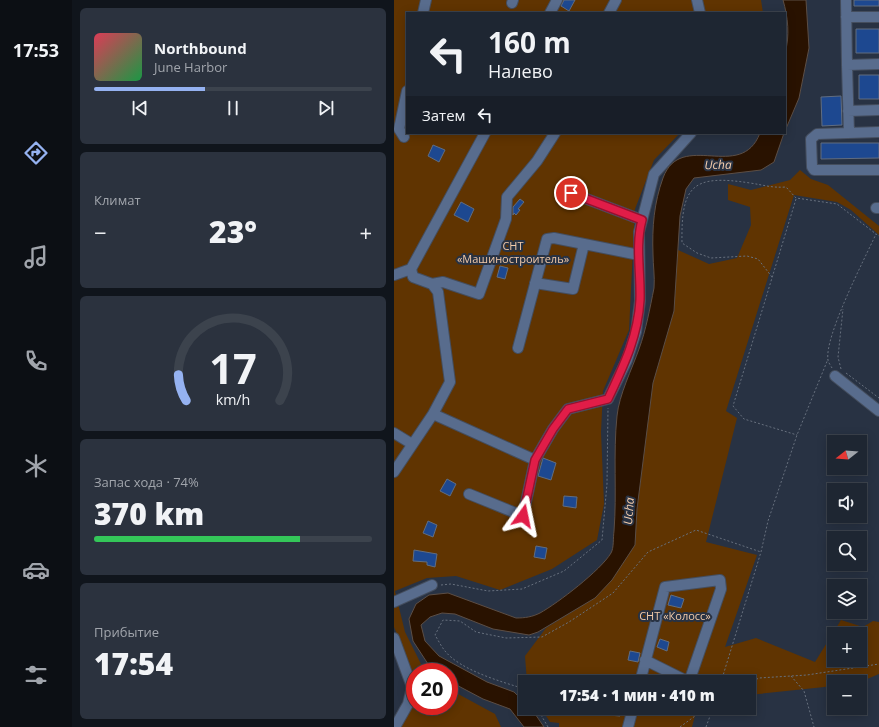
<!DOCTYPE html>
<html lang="ru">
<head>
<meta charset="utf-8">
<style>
	:root { --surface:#1e2632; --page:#2b323e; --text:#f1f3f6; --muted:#a1a5ac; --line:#3c434d; --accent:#95b2f1 }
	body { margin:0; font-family:"Open Sans",sans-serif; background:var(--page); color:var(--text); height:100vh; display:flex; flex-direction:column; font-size:15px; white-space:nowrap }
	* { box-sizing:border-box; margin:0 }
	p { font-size:13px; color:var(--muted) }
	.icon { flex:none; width:22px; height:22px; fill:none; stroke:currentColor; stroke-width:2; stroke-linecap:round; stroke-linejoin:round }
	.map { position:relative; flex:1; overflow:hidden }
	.drawer { display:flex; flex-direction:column; gap:8px; padding:8px; background:#10151c; width:322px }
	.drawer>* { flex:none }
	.guide { position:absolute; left:12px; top:12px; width:380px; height:122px; border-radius:0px; box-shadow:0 2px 10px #0003,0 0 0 1px var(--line); background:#1e2632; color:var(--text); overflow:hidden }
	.needle { width:26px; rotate:253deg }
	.fabs { position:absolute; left:433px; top:435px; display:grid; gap:8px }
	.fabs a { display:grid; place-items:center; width:40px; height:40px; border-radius:0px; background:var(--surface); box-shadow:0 2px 10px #0003,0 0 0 1px var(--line); font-size:20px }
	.speed { position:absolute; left:12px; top:663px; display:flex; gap:8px; font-size:20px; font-weight:700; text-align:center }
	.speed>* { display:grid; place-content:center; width:52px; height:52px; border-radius:50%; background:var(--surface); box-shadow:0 2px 10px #0003,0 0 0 1px var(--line); line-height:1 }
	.speed .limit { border:6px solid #d22; background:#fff; color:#111 }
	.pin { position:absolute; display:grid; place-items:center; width:34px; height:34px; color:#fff; margin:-17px; border:2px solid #fff; border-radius:50%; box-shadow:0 1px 4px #0007 }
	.me { position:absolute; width:44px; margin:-22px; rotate:12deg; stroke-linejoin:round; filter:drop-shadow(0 0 3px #0008) }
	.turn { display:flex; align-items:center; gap:14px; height:84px; padding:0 16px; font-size:18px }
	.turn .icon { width:52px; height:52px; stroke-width:2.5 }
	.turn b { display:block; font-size:28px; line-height:34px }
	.then { display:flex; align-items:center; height:38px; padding:0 16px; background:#0003; gap:8px; font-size:15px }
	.big { font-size:30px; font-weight:800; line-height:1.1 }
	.drawer .tile { flex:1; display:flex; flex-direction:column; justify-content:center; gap:6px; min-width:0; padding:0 14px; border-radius:6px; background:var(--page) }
	.drawer .dial { align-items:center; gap:0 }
	.dial svg { height:104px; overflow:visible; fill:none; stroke:var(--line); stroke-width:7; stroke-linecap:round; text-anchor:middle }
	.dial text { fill:var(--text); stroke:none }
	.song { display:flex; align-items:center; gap:12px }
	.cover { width:48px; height:48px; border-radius:6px; background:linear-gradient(135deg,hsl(350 70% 55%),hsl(140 70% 35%)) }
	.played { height:4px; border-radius:2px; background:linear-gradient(90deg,var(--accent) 40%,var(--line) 40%) }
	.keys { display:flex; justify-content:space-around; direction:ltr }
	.heat { display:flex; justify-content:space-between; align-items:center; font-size:22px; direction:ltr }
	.charge { height:6px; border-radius:3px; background:linear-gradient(90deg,#34c759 74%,var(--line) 0) }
	.trip { position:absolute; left:124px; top:675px; width:238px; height:40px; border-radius:0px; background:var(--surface); box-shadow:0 2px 10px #0003,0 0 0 1px var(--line); font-weight:800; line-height:40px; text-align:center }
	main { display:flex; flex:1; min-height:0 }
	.tab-bar { display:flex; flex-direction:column; width:72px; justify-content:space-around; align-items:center; background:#0c0f14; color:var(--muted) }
	.tab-bar .icon { width:28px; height:28px }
	.tab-bar .on { color:var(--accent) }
	.tab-bar b { font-size:18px; color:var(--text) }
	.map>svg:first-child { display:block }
</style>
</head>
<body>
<main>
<nav class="tab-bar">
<b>17:53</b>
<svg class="icon on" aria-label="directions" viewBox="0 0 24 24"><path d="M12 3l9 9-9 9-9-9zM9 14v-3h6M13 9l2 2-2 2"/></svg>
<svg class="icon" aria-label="music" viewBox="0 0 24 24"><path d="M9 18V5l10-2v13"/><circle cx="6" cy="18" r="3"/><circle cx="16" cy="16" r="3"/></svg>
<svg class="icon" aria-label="phone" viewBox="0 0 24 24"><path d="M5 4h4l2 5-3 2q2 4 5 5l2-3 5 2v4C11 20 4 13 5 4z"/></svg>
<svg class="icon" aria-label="climate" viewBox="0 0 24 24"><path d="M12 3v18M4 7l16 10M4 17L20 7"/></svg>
<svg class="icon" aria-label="car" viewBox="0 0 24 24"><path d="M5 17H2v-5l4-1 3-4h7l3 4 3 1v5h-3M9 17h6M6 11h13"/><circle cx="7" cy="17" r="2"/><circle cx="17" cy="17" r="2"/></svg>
<svg class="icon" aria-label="filters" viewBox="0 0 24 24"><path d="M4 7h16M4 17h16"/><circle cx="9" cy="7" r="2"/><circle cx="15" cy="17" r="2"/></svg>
</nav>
<section class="drawer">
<div class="tile">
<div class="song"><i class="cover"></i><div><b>Northbound</b><p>June Harbor</p></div></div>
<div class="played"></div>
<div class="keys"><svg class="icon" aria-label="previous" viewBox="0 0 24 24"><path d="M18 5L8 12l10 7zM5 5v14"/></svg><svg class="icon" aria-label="pause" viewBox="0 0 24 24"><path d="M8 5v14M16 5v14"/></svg><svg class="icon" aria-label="next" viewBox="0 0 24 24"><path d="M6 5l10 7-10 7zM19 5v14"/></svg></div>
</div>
<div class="tile"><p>Климат</p>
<div class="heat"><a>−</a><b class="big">23°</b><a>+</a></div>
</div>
<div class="tile dial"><svg viewBox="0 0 100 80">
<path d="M14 69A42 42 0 1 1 86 69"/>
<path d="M14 69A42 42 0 0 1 8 49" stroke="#95b2f1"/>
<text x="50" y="56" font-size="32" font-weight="700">17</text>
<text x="50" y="72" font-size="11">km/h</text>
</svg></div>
<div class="tile"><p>Запас хода · 74%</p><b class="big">370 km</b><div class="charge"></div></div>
<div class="tile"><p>Прибытие</p><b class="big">17:54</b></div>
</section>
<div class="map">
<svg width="485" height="727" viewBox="0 0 485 727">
	<rect width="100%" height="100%" fill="#283243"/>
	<path fill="#603401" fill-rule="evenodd" d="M0 0H367L369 13H13V133H322L285 134 260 160 241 209 235 330 209 391 207 432 210 504 203 540 158 569 106 590 62 576 33 578 1 591 11 632 31 672H21V684L20 676 0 627Z
		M406 170 417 179 434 185 485 226V235L457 210 443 202 400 195 332 411 343 418 312 542 363 555 331 647 362 638 421 662 447 620 469 627 479 621 485 622V674L466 682H440V686L355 695V682H133L131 656 152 628 201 598 241 545 243 509 259 383 280 311 284 250 315 264 343 258 357 225 356 207 334 200V184L357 190 396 180ZM440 634H466V660H440Z
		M55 689 101 714 107 727H6L21 700V706H55Z
		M147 708H303L298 727H165V723L156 722Z"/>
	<path fill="#291200" stroke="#5c4e45" d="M389 0H412L415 48 405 98 391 131V53C396 36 394 17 389 0Z
		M366 133H390L380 162 367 170 300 178 292 189 286 216 280 311 259 383 243 509 241 545 218 580 201 598 144 632 135 635 99 629 61 614 48 613 36 617 27 625 31 641 45 656 93 682 120 692 131 703V708H137L150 727H130L116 709 89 699 55 681V672H43L34 664 19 641 15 619 22 604 35 595 54 593 122 618C131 618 138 617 146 613 164 603 207 570 217 553 220 548 219 538 220 531 223 493 219 454 223 416 225 395 238 369 245 349 252 330 256 308 260 288 261 277 259 265 259 254 258 227 260 203 269 178 287 129 347 183 366 133Z"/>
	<path fill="#1d4890" stroke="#616d80" d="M170 0H181L175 11 167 6Z
		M460 0H485V6H460Z
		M462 29H485V53H462Z
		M465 75H485V99H465Z
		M447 96 448 125 428 126 427 97Z
		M427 143H485V158L427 159Z
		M39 145 51 150 45 162 34 156Z
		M126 199 130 202 124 209 126 210 122 215 120 213 119 215V207Z
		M67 202 80 209 74 222 60 215Z
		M106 266 114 268 111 279 103 277Z
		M149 458 162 463 157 480 144 476Z
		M53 479 62 484 56 496 46 491Z
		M170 496 183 497 182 508 169 506Z
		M34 521 43 525 39 537 29 533Z
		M142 546 153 548 151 559 140 557Z
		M20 550 43 554 41 567 33 565V562L19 561Z
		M277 595 290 599 287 608 274 605Z
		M266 639 275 642 273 651 263 647Z
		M236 651 246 653 244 662 234 660Z
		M215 708H227L226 716 215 715Z"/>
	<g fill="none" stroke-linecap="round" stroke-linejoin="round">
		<defs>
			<path id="minor" d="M303 0 306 13
				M452 0 453 65
				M118 3 119 0
				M29 13 32 0
				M156 13 163 0
				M215 13 222 0
				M452 17H485
				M454 111 485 110
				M485 132 423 134 417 139 418 167 420 170H485
				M455 133 453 65 485 64
				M10 137 5 129 13 91
				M177 193 248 220
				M482 208H485
				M0 275 17 269 91 133
				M141 283 179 289 190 244
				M38 284 49 282 85 294 112 219 113 197 143 161 161 133
				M124 348 153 239 160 238 245 255
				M441 376 485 411
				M39 414 141 460
				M0 433 18 444
				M0 472 39 414 56 382 44 292 38 284 19 277 17 269
				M75 494 129 516 141 460 159 429 174 409 214 399 233 360 242 332 246 301 245 232 260 174 297 133
				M0 602 38 585
				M0 638 18 687 14 704 1 727
				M246 682 271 587 326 580 327 589 295 682 251 660
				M234 727 239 708"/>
		</defs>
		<use href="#minor" stroke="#444d5d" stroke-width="12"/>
		<path stroke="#67707e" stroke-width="1" stroke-dasharray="2 2" stroke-linecap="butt" d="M402 199 339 406 350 419 403 435
			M378 277 364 259 353 256 317 258 303 253 288 243C287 186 298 174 356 183 370 185 377 188 392 187L402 198 443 204 482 234
			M438 368C437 366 434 362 434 360 430 337 471 258 482 234L485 236
			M447 369 444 357 449 309
			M452 373 485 398
			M47 585 57 584 94 591 128 589 170 571 208 540 213 484 214 408
			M397 676 410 691 420 727
			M327 682 367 552 374 521 403 435 434 359
			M355 683 365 678 413 675 485 664
			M131 689C108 682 66 670 51 651 47 646 44 640 41 635L49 620 66 621 82 632 112 638 148 637 175 622 219 593 254 552 302 530 367 552
			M143 708 154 727
			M286 727 312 708
			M312 727 319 708"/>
		<use href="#minor" stroke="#586c8d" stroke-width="10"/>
	</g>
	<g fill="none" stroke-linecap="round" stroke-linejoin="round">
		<defs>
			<path id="route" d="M129 516 141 460 159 429 174 409 214 399C229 367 244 337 246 300 247 274 241 246 248 220L177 193"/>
		</defs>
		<use href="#route" stroke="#92132f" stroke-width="10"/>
		<use href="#route" stroke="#e11d48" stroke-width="7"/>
	</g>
	<g text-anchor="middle" stroke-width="4" stroke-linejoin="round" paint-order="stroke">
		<g font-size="11" fill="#f2caa9" stroke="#283243">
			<text x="119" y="250">СНТ<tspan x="119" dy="13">«Машиностроитель»</tspan></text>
			<text x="281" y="620">СНТ «Колосс»</text>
		</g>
		<g font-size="12" font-style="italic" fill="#f6cead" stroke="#283243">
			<text transform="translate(324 165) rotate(-1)" y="4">Ucha</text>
			<text transform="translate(235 511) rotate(-86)" y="4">Ucha</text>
		</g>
	</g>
</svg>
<div class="fabs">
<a><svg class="needle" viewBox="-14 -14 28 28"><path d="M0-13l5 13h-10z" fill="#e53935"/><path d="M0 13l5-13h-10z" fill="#a1a5ac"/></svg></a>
<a><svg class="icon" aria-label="sound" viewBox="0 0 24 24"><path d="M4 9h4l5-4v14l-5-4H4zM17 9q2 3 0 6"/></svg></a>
<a><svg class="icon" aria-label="search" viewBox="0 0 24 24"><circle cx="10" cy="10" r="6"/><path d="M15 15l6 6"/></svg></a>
<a><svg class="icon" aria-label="layers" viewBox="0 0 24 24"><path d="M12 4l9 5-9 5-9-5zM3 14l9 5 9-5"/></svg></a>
<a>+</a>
<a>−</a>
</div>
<div class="speed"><div class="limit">20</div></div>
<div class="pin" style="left:177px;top:193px;background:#d93025"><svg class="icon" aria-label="arrive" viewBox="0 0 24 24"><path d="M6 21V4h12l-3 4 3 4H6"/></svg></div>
<svg class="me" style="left:129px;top:516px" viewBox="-20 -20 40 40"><path d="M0-17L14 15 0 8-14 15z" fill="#e11d48" stroke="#fff" stroke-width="4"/></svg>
<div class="trip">17:54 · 1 мин · 410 m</div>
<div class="guide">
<div class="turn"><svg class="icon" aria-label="left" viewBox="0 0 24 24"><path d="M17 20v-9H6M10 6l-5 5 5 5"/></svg><div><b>160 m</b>Налево</div></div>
<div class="then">Затем<svg class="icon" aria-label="left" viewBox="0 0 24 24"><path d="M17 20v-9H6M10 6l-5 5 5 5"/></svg></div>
</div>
</div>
</main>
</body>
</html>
